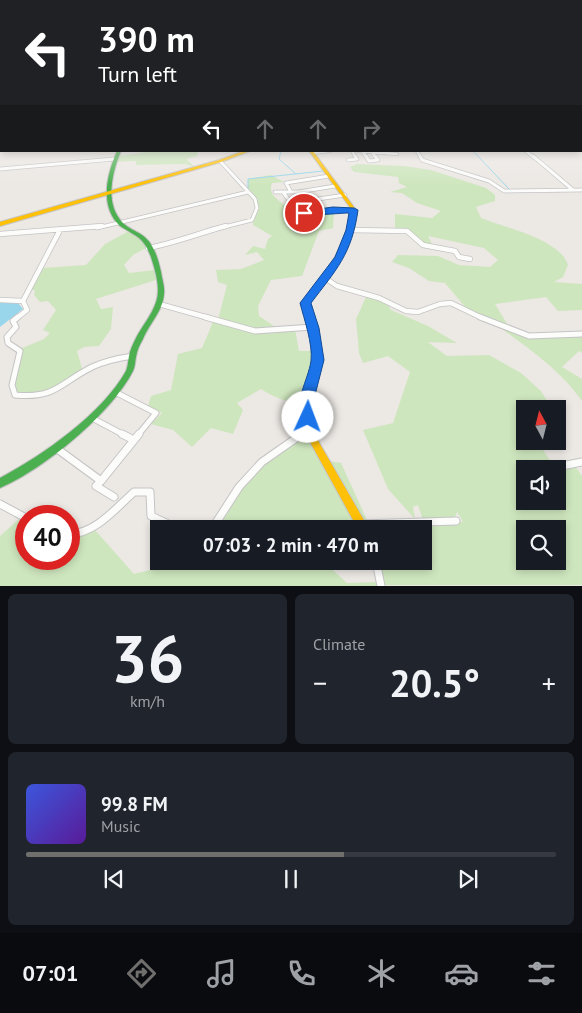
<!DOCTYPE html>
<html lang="en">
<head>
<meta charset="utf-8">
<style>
	:root { --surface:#171b24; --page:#20242c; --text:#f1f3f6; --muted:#9ea1a6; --line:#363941; --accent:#706f6e }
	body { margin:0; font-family:"PT Sans",sans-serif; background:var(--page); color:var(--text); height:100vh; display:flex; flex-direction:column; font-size:19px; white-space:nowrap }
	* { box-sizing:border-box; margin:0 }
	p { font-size:16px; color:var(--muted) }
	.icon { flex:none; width:28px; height:28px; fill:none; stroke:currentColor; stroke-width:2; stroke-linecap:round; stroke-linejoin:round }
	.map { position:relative; height:586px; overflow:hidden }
	.details { display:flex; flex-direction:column; gap:8px; padding:8px; background:#0d0f14; flex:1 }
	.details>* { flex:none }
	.hud { position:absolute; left:0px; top:0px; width:582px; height:152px; box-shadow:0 2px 8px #0003; background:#202124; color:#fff; overflow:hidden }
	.needle { width:32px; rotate:353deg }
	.controls { position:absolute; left:516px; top:400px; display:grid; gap:10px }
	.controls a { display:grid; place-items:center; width:50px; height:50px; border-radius:0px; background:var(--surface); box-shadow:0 2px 8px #0003; font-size:25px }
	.speed { position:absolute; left:15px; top:505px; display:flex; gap:10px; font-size:25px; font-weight:700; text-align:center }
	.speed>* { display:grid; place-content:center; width:65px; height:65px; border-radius:50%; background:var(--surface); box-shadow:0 2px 8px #0003; line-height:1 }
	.speed .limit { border:8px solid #d22; background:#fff; color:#111 }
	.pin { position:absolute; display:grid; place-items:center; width:42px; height:42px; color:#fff; margin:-21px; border:2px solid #fff; border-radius:50%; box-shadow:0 1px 5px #0007 }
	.me { position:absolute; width:55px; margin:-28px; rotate:2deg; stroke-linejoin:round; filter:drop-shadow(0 0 4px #0008) }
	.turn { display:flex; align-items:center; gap:18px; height:105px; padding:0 15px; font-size:22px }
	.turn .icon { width:65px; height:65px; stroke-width:2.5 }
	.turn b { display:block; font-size:35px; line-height:42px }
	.lanes { display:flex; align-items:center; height:48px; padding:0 15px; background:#0003; justify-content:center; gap:25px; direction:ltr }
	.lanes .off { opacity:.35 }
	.big { font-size:38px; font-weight:700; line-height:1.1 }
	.details .card { flex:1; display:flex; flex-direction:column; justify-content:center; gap:8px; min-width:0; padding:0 18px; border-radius:8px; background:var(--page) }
	.details .dial { align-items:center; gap:0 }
	.dial b { font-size:65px; line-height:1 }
	.song { display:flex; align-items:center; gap:15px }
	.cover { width:60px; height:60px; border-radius:8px; background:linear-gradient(135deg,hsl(230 70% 55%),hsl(270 70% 35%)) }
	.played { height:5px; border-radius:2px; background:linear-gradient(90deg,var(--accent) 60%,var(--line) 60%) }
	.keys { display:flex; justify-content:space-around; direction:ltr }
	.heat { display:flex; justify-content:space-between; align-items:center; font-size:28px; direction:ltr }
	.details .tiles { flex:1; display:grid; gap:8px; grid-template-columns:1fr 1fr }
	.card:last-child { grid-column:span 2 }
	.trip { position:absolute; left:150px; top:520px; width:282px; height:50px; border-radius:0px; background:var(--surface); box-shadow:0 2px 8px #0003; font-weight:700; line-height:50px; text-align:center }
	.tabs { display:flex; height:80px; justify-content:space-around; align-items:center; background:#090b0e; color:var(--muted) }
	.tabs .icon { width:35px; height:35px }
	.tabs .current { color:var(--accent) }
	.tabs b { font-size:22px; color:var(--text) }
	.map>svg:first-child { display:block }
</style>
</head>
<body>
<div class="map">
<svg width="582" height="586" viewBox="0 0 582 586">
	<rect width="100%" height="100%" fill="#ece8e4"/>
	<path fill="#cee6be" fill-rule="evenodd" d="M154 151H198L197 156 186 159 195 167 185 164 136 165V161L116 162 118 156Z
		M357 164 404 166 431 170 486 188 495 195V201L476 207 481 218C506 228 560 239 568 265L563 277 554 282 582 284V310L558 311 546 297 495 304 509 327 466 308 445 283 429 281 409 268 392 262 398 255 438 256 459 265 490 267 498 260 484 248 428 236 433 246 424 244 410 231 395 229V214L432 218 441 211 417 203 402 193 390 192 407 187 399 183 398 177 354 172 350 167Z
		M271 175 284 182 272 183C268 194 276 198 283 204L295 203 303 215 334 210 333 228 319 231 302 276 271 280 258 306 259 316 280 330H261L218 320 227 285 218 282 216 270 241 269 264 260 257 252 245 255 253 246 265 249 268 239 272 236 253 225C252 207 267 210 248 191V179Z
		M129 231 143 242 146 248 133 255 124 265 129 273 155 270 156 280 96 299 101 309 113 307 111 329 99 346 84 347 77 351 83 372 50 393 16 394 13 390 20 349 44 339 50 333 43 330 56 310 48 301 40 302 34 295 35 290H30L42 268 86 265 105 244Z
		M367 295 387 303 391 310 428 326 457 343 428 342 447 356 489 355 521 373 541 391 552 409H525V441H537L556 469H525V501H558V471L559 473 575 466 582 476V585H383L379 565 424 561V529H413V525L463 522 457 512 455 517 423 520 418 505 413 507 415 519 388 489 363 430 393 423 410 372 388 356 363 363 359 353 356 319ZM525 529H558V561H525Z
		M213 322C246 330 261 334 295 329L299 351H314L315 360 305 401C291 405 273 397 261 389L237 403 243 410 233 434 211 428 192 447 173 430 151 424 162 413 148 406 151 396 171 390 178 354 202 348Z
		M504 328 529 336H582V353L579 351 562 367 582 379V401C561 371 531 350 502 329Z
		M306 432 310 434 328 461 341 463 367 520H350L333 529H218L241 490 260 467Z
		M19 519 21 546 26 547V559H69V536H82L95 530 134 574 187 561H323L347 583 377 582 378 586H0V536Z"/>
	<path fill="#99d6ec" d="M0 302 18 303 23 309 0 327Z"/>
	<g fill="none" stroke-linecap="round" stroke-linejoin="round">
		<path stroke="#99d6ec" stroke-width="1" d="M281 151 279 159 296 174
			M473 151 510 190
			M248 191V179L323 171"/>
		<defs>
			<path id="street-far4" d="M352 151 356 158
				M358 151 397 154
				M417 151 421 158
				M526 151 534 158
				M363 152 367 158
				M312 153 330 151
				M373 154 376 158"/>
			<path id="street-far3" d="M366 156 369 161 378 160 375 156
				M420 156 422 160 489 181 504 191 582 190
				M533 156 573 190
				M348 160 357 159 355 156
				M220 161 255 199 257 208 252 220 220 228
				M0 169 114 159
				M275 192H298L335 186
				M283 192 291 203 345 195
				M291 192 286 183 329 176
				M297 202 305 214 333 210H354
				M97 228 248 192"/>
			<path id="street-far2" d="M351 230 407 231 423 245 455 251 459 257 470 259
				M0 234 102 226
				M148 248C175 243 199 233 226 226
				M325 278 337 286 379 298 406 311 418 312 440 304 451 303 482 318
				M0 300 23 301 27 310 17 318
				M23 301 60 230
				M159 304 209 318"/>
			<path id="street-far1" d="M18 317 13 321 16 327 7 337 8 343 20 351 12 385 15 395C56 399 60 383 92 367 105 361 119 358 133 356
				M205 317 255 331 313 327
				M480 317 529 336 582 334
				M115 392 156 413 138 435
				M92 418 124 435
				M300 435 311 427"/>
			<path id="street" d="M122 434 130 438
				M56 448 101 481 139 434
				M567 465 582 462
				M101 481 96 486 114 497
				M0 504 26 518
				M361 524 456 521
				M212 529 239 487 262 462 302 434
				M69 534C95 534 116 508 134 492H150L151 516 179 529
				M376 561 381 586"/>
			<path id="fast" d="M581 119H582V121H581Z
				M581 138H582V140H581Z
				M117 151H121C112 173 104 204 123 223 128 228 136 231 142 235 154 243 158 259 161 272 162 279 165 287 164 294 163 311 149 324 143 339 140 344 137 350 136 357 135 362 135 367 133 371 111 414 44 469 0 488V478C43 455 102 414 126 371 128 366 128 361 129 356 130 350 133 344 136 338 142 326 152 315 156 302 161 288 155 270 151 257 147 247 143 239 133 234 129 231 124 229 120 226 99 206 107 174 117 151Z"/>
			<path id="slow" d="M244 151H250L221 162 0 226V222L219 160Z
				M309 151H313L356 210C355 219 353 228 350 237 342 262 324 283 308 303L316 327 322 360 310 407 317 439 369 529H358L309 440 302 407 314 360 310 327 302 303C310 291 320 280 328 268 341 250 347 231 352 210Z"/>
		</defs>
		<use href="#street-far4" stroke="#c5c4c5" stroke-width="4"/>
		<use href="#street-far3" stroke="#c5c4c5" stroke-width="4.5"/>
		<use href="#street-far2" stroke="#c5c4c5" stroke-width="6"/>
		<use href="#street-far1" stroke="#c5c4c5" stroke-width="7"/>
		<use href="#street" stroke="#c5c4c5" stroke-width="9"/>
		<use href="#fast" stroke="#c5c4c5" stroke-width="2"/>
		<use href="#slow" stroke="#c5c4c5" stroke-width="2"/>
		<use href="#street-far4" stroke="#fcfcfb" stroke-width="2.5"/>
		<use href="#street-far3" stroke="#fcfcfb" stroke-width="3"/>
		<use href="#street-far2" stroke="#fcfcfb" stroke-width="4.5"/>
		<use href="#street-far1" stroke="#fcfcfb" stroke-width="5"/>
		<use href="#street" stroke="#fcfcfb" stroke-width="7"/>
		<use href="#fast" fill="#4caf50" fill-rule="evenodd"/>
		<use href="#slow" fill="#ffc107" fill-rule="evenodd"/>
	</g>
	<linearGradient id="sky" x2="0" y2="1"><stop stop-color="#88c2ea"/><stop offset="0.56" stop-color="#f6f5f3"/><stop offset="1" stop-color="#f6f5f3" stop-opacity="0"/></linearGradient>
	<rect width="582" height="185" fill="url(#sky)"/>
	<path fill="#1a73e8" stroke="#114b97" d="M333 207 354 208 358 210C352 254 336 270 311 303L319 328 324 360 314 399 316 417 314 422 308 424 303 422C293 401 308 381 311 361 313 344 304 319 300 303L335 257 346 230 349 213C339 213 305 217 300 213L304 211Z"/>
</svg>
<div class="controls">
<a><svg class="needle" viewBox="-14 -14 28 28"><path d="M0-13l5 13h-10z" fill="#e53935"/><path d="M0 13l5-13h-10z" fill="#9ea1a6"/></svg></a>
<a><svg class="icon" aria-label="sound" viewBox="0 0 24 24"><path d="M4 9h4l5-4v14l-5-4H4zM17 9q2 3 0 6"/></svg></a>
<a><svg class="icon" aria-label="search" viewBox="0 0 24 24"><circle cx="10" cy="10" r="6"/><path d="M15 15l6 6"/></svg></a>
</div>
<div class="speed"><div class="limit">40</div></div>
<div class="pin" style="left:304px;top:213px;background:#d93025"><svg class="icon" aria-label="arrive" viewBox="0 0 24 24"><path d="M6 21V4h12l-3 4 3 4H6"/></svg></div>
<svg class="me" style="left:308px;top:417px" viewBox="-20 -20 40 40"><circle r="19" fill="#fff"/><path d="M0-13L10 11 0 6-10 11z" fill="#1a73e8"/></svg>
<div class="trip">07:03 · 2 min · 470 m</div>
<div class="hud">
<div class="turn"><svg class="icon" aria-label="left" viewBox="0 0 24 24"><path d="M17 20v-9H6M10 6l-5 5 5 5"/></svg><div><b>390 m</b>Turn left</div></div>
<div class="lanes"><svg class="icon" aria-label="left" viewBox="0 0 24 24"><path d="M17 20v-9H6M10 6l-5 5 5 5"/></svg><svg class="icon off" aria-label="ahead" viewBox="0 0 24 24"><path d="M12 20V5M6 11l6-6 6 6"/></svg><svg class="icon off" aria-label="ahead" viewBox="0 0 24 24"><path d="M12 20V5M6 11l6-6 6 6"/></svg><svg class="icon off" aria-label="right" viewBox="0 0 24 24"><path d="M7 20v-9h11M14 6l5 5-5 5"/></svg></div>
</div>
</div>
<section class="details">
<div class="tiles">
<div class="card dial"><b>36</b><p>km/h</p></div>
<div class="card"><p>Climate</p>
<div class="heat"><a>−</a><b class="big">20.5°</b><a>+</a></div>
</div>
<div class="card">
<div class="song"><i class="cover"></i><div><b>99.8 FM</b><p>Music</p></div></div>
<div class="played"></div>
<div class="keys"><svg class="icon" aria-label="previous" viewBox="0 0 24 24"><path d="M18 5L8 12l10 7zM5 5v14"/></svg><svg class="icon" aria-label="pause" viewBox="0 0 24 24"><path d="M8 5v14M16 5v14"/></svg><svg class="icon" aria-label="next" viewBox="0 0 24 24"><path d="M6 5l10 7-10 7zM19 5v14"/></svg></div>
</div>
</div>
</section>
<nav class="tabs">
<b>07:01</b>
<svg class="icon current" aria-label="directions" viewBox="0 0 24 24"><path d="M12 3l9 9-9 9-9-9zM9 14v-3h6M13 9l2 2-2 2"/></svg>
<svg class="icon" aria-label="music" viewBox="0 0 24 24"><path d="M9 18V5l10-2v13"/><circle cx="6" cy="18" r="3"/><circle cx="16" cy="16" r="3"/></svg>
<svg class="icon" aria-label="phone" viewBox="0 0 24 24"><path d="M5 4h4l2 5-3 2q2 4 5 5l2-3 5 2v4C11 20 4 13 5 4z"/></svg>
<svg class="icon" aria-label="climate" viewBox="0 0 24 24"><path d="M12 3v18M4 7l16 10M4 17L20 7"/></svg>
<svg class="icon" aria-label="car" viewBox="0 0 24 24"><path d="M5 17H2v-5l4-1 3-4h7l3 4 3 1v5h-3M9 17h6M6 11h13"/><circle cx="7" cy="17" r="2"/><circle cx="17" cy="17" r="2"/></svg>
<svg class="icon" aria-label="filters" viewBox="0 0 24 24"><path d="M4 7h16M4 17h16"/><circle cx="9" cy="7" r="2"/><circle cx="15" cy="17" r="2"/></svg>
</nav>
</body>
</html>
